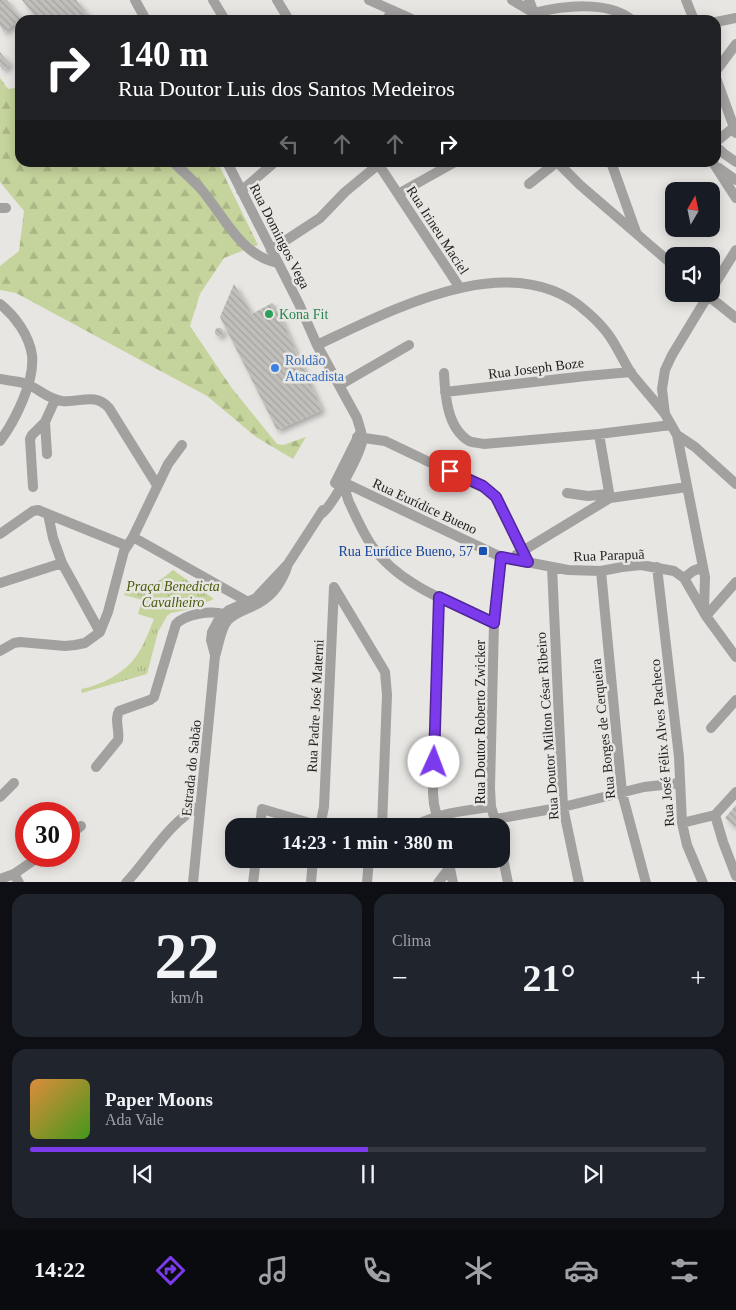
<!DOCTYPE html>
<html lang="pt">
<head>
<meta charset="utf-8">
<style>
	:root { --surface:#171b24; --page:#20242c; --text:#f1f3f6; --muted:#9ea1a6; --line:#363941; --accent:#7c3aed }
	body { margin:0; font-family:Georgia,serif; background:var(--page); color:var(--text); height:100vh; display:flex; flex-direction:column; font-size:19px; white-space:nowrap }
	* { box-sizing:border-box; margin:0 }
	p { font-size:16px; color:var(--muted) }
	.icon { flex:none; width:28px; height:28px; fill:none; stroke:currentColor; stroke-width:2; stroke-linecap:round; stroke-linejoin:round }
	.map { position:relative; height:882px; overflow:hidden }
	.panel { display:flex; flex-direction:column; gap:12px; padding:12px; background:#0d0f14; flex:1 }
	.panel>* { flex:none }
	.hud { position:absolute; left:15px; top:15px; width:706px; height:152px; border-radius:15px; box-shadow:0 2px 12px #0003; background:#202124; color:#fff; overflow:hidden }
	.needle { width:32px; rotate:9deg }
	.controls { position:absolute; left:665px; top:182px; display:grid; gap:10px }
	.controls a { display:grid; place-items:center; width:55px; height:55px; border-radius:10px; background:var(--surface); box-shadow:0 2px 12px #0003; font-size:25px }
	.speed { position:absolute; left:15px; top:802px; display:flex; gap:10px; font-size:25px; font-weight:700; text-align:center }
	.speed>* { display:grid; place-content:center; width:65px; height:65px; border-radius:50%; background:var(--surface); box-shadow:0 2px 12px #0003; line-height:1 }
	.speed .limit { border:8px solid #d22; background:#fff; color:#111 }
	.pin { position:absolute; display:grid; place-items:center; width:42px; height:42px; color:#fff; margin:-21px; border-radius:10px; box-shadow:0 2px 8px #0006 }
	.me { position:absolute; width:55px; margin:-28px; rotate:2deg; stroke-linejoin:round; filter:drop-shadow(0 0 4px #0008) }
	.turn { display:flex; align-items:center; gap:18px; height:105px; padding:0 20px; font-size:22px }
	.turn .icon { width:65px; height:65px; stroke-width:2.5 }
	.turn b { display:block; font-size:35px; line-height:42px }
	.lanes { display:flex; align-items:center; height:48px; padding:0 20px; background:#0003; justify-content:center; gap:25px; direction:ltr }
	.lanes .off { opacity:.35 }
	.big { font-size:38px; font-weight:700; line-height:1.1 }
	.panel .tile { flex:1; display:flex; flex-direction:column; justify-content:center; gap:8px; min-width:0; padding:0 18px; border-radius:15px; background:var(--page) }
	.panel .dial { align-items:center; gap:0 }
	.dial b { font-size:65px; line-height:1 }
	.song { display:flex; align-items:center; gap:15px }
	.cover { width:60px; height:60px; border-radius:8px; background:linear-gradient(135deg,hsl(30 70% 55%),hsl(100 70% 35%)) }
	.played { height:5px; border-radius:2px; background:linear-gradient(90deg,var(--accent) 50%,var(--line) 50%) }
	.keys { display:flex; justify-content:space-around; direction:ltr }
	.heat { display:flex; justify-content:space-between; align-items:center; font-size:28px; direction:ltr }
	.panel .tiles { flex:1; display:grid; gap:12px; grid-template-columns:1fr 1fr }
	.tile:last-child { grid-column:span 2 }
	.trip { position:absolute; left:225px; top:818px; width:285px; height:50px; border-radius:15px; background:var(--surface); box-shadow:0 2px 12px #0003; font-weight:700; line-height:50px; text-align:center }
	.tabs { display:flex; height:80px; justify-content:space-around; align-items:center; background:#090b0e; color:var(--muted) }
	.tabs .icon { width:35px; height:35px }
	.tabs .active { color:var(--accent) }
	.tabs b { font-size:22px; color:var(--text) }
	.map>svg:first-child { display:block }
</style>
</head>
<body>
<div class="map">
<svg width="736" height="883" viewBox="0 0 736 883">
	<defs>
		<pattern id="grass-tufts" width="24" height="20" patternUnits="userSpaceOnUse" patternTransform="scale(1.25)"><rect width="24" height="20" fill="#c5d49c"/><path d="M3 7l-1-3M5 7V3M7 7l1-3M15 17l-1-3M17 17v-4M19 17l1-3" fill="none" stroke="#a9b686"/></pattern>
		<pattern id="forest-firs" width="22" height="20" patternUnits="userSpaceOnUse" patternTransform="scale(1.25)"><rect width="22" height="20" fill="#c5d49c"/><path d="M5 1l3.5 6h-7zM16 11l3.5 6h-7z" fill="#a9b686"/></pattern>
		<pattern id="building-back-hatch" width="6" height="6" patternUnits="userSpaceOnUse" patternTransform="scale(1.25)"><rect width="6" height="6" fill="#c0bfbc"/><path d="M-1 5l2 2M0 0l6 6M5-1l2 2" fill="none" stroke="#a5a4a1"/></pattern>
		<filter id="shadow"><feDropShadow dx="3.5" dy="3.5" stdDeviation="2.5" flood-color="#0004"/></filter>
	</defs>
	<rect width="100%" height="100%" fill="#e7e6e3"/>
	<path fill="url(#grass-tufts)" d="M173 570 214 599 191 609 171 613 167 616 158 632 147 674 82 693 81 689C102 685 125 673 137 655 144 645 149 631 154 619L138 614 142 600 124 595 126 585C151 591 153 585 173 570Z"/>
	<path fill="url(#forest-firs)" d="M0 78 8 89 20 87V162L218 163 258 245 224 258 200 294 190 326 231 387 277 444 283 445 306 437 293 459 256 437 207 396 16 293 0 290V266L19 251 24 211 0 182Z"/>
	<path fill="url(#building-back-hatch)" filter="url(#shadow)" d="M0 0H7L21 19 4 32 0 26Z
		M22 0H76L92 20H38Z
		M0 52 10 64 3 70 0 66Z
		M234 284 252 314 272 303 276 307 322 410 277 430 220 317Z
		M215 332a4 4 0 1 1 8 0a4 4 0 1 1-8 0Z
		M736 805V825L735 827 725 818Z"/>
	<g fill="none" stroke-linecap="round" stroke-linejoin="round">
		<path stroke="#a2a1a0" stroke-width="10" d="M135 0 146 20
			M213 0 225 20
			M277 0 289 20
			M369 0 414 20
			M512 0 534 13 549 20
			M529 0 534 13C562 6 608 0 632 20
			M686 0 694 20
			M387 20 392 10
			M580 20H608
			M716 22 736 18
			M716 71 736 44
			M716 78 736 133
			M716 142 734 127
			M716 146 723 153 736 162
			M173 162C182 171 193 180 201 189 224 216 241 256 278 263
			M227 162 299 304 317 345 357 418C359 426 363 434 362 442 359 456 332 507 321 514
			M377 162 460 288
			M611 162 636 232
			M714 164 736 198
			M719 168 736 180
			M529 184 557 162 580 185 674 266
			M241 191 275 162
			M398 194 455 162
			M0 208H6
			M271 250 320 218 345 192 379 164
			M711 290 736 250
			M706 294 736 318
			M0 304C15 316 29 335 32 355 35 381 15 421 0 441
			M317 345C392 310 513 244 587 312 594 318 602 326 608 334 617 346 623 361 631 373 642 387 654 400 665 414
			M444 373C445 395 447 428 469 441 473 443 480 443 484 444L599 434 671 425
			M0 379C9 381 18 381 27 384 39 389 48 399 62 401 80 403 95 392 109 408L157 485
			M340 385 409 345
			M445 392 586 376 631 372
			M45 422 47 454
			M599 434 610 498
			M677 435 695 447 736 484
			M357 437 385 441 490 491 496 497 528 562
			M342 480C345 487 346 495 349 502 356 517 363 533 372 546 400 586 452 603 494 623
			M343 482 501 557 568 570 601 571 622 567 641 565 674 571 684 578 706 616 736 657
			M335 483 361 431
			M33 487 30 439 32 435 45 422 55 400
			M567 493 588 496 608 494
			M48 514 53 538 62 563 100 632
			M0 534 33 511 38 510 127 546
			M133 537 250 603
			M516 555 610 498 687 487
			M552 567 563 807 579 883
			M657 567 679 757 682 823 687 845 703 883
			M601 571 622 793 646 883
			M684 578 693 571 703 567
			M0 583 62 563
			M334 587 385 672 387 695 382 826
			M704 610 705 577 703 567 677 435 665 414 662 389 665 370 672 355 709 294
			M706 616 736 582
			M0 651 14 643 20 642 65 646 75 645 85 643 100 632 108 612 124 551 133 537 168 464 182 445
			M215 655 211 640 212 632 219 619 229 610 256 598 288 564 323 510
			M711 728 736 700
			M96 767 118 740C120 730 114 720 119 711L150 700 154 697 176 624C186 614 210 610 224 614
			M0 797 14 783
			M715 815 723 842 736 876
			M496 819 563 807 644 787 680 783
			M682 823 715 815 736 792
			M260 826 262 809 320 826
			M320 826 324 807 334 587
			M413 826C442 813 460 811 491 807
			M439 826 434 804 433 793 439 597
			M497 826 491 807 490 788 494 623 501 557
			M69 835 81 826
			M501 848 508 883
			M448 859 453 883
			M14 874 19 883
			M0 879 14 874 40 856
			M126 883C150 857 169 822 200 806
			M193 883 215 656C219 645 220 629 228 620 237 611 249 609 259 603 273 595 283 580 288 564
			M253 883 256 859
			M311 883 313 859
			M367 883 369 859
			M438 883 450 867"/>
	</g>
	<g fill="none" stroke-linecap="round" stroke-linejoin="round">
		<defs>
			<path id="route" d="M434 762 439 597 494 623 501 557 528 562 496 497 483 486 450 471"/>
		</defs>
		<use href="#route" stroke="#51269a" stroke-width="12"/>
		<use href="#route" stroke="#7c3aed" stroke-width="9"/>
	</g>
	<circle fill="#2e9e5b" stroke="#e7e6e3" stroke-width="2" cx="269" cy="314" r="5"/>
	<circle fill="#3f7fe0" stroke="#e7e6e3" stroke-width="2" cx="275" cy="368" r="5"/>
	<rect fill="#1a4fb4" stroke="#e7e6e3" stroke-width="2" x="478" y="546" width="10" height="10" rx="2.5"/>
	<g text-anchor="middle" stroke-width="5" stroke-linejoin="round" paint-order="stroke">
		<g font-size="14" fill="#1e1e1d" stroke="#e7e6e3">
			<text transform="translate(438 230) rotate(57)" y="5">Rua Irineu Maciel</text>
			<text transform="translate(280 236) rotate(63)" y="5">Rua Domingos Vega</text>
			<text transform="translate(536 368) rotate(-7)" y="5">Rua Joseph Boze</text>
			<text transform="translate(425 506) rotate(25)" y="5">Rua Eurídice Bueno</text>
			<text transform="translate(609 555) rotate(-2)" y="5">Rua Parapuã</text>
			<text transform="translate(315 706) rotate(-87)" y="5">Rua Padre José Materni</text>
			<text transform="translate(480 722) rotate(-90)" y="5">Rua Doutor Roberto Zwicker</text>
			<text transform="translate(547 726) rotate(-94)" y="5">Rua Doutor Milton César Ribeiro</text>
			<text transform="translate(603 729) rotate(-96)" y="5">Rua Borges de Cerqueira</text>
			<text transform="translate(662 743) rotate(-95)" y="5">Rua José Félix Alves Pacheco</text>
			<text transform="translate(191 768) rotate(-84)" y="5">Estrada do Sabão</text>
		</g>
		<g font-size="14" fill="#27864d" stroke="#e7e6e3" text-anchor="start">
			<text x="279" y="319">Kona Fit</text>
		</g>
		<g font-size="14" fill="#366cbe" stroke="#e7e6e3" text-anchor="start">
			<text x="285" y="365">Roldão<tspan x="285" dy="16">Atacadista</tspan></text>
		</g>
		<g font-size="14" fill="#164399" stroke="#e7e6e3" text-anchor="end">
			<text x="473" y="556">Rua Eurídice Bueno, 57</text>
		</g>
		<g font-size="14" font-style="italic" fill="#4c5b0b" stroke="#e7e6e3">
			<text x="173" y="591">Praça Benedicta<tspan x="173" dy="16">Cavalheiro</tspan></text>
		</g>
	</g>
</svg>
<div class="controls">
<a><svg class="needle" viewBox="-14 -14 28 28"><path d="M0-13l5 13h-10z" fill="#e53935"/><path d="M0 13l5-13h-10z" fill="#9ea1a6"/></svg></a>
<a><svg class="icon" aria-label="sound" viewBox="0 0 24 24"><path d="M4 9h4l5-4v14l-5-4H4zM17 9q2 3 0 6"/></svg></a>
</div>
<div class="speed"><div class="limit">30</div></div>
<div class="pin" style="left:450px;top:471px;background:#d93025"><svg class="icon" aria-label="arrive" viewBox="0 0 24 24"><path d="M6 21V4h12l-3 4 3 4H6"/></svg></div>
<svg class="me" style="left:434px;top:762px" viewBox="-20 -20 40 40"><circle r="19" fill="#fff"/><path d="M0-13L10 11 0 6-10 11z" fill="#7c3aed"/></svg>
<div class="trip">14:23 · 1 min · 380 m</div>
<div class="hud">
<div class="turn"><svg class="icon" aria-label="right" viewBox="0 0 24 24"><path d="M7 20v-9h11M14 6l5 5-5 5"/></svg><div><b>140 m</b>Rua Doutor Luis dos Santos Medeiros</div></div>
<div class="lanes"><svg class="icon off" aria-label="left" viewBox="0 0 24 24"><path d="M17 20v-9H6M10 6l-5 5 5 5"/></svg><svg class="icon off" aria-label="ahead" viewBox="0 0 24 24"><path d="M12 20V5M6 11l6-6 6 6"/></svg><svg class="icon off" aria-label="ahead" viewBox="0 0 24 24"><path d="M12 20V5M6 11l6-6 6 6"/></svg><svg class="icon" aria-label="right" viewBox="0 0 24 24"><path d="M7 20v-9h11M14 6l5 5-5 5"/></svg></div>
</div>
</div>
<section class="panel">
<div class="tiles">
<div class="tile dial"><b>22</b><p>km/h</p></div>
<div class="tile"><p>Clima</p>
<div class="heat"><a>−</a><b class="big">21°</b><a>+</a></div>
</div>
<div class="tile">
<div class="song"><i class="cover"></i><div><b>Paper Moons</b><p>Ada Vale</p></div></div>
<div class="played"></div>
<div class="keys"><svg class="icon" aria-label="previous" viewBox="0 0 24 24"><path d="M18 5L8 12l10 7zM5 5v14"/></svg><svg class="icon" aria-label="pause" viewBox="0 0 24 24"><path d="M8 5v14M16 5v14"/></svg><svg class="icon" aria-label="next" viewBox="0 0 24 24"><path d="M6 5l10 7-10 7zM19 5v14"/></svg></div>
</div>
</div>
</section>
<nav class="tabs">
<b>14:22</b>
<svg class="icon active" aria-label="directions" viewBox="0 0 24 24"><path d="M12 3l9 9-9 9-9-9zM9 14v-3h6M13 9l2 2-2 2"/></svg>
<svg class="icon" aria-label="music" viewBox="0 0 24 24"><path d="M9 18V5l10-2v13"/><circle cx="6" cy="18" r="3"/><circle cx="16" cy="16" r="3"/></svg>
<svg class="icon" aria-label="phone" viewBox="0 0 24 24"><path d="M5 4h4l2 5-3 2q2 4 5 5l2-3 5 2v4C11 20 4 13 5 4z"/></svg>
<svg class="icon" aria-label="climate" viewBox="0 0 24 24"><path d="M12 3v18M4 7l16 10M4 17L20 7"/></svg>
<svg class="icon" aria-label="car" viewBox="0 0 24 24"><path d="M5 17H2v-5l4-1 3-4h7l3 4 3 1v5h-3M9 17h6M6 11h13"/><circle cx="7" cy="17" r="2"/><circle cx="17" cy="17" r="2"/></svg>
<svg class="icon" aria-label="filters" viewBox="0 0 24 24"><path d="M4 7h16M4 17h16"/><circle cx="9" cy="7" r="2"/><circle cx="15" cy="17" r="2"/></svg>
</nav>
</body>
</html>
